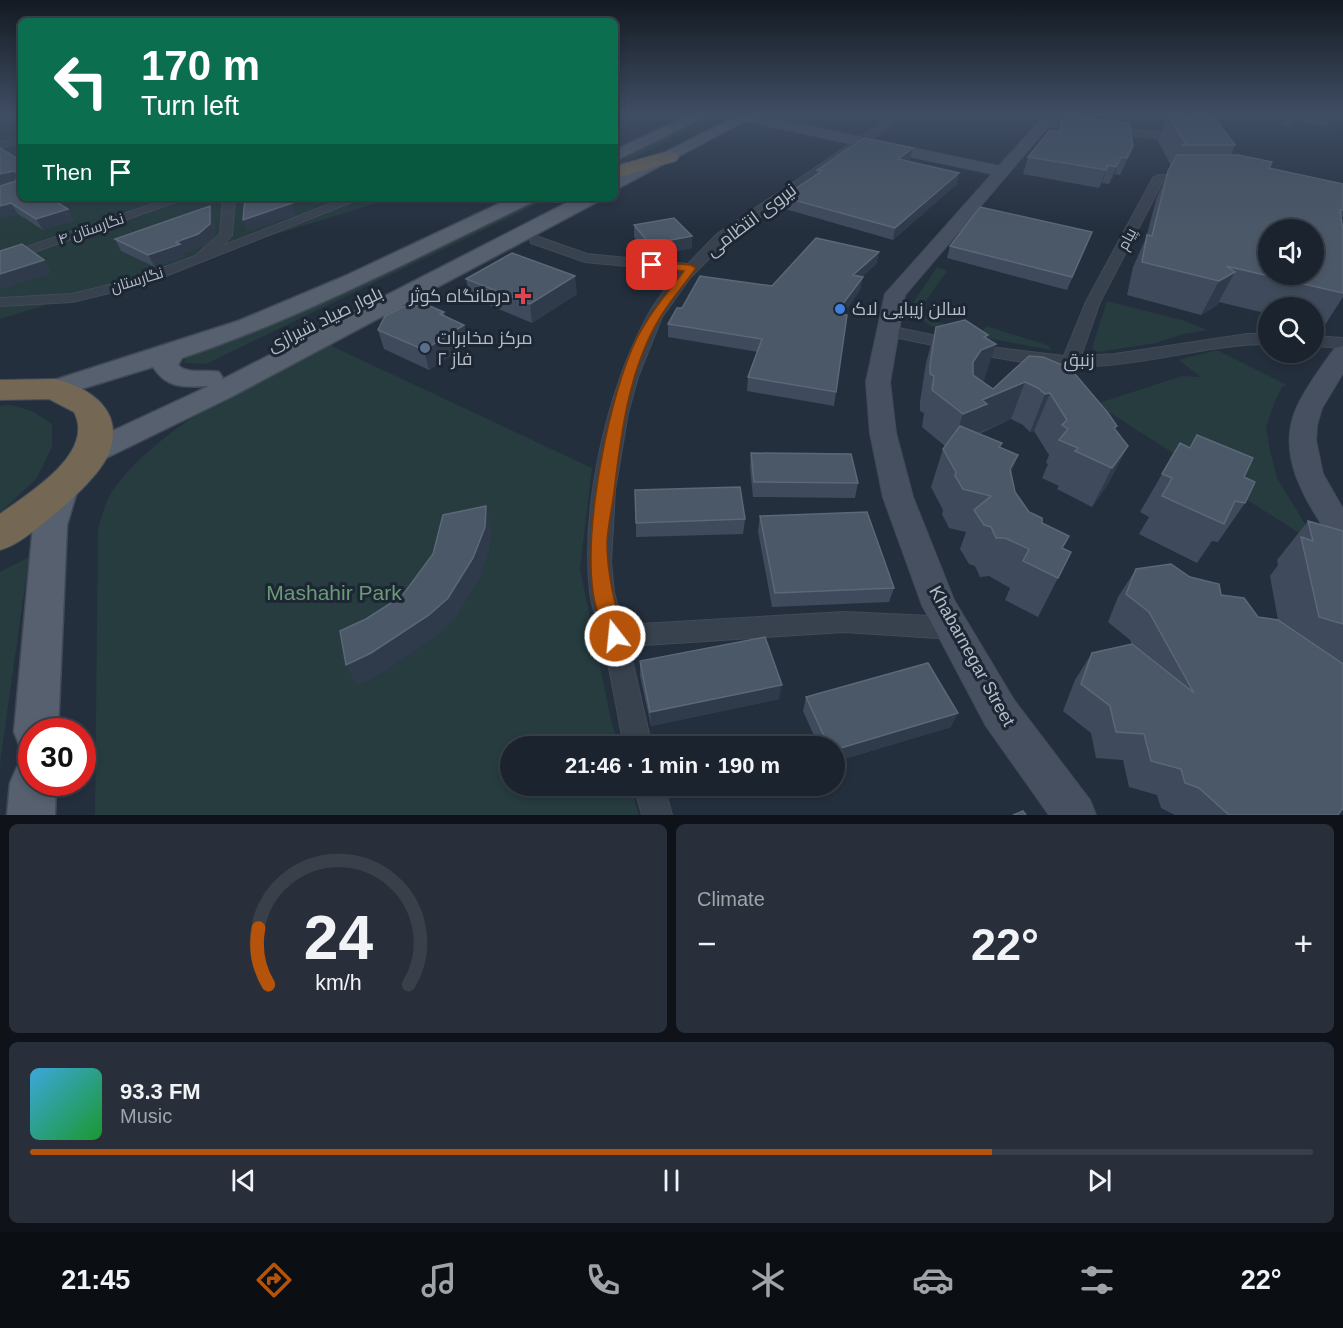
<!DOCTYPE html>
<html lang="en">
<head>
<meta charset="utf-8">
<style>
	:root { --surface:#1b232e; --page:#282f3a; --text:#f1f3f6; --muted:#a0a4aa; --line:#39404a; --accent:#b45309 }
	body { margin:0; font-family:Helvetica,Cairo,sans-serif; background:var(--page); color:var(--text); height:100vh; display:flex; flex-direction:column; font-size:22px; white-space:nowrap }
	* { box-sizing:border-box; margin:0 }
	p { font-size:20px; color:var(--muted) }
	.icon { flex:none; width:33px; height:33px; fill:none; stroke:currentColor; stroke-width:2; stroke-linecap:round; stroke-linejoin:round }
	.map { position:relative; height:815px; overflow:hidden }
	.panel { display:flex; flex-direction:column; gap:9px; padding:9px; background:#0f1319; flex:1 }
	.panel>* { flex:none }
	.hud { position:absolute; left:18px; top:18px; width:600px; height:183px; border-radius:9px; box-shadow:0 3px 9px #0003,0 0 0 2px var(--line); background:#0b6e4f; color:#fff; overflow:hidden }
	.tools { position:absolute; left:1258px; top:219px; display:grid; gap:12px }
	.tools a { display:grid; place-items:center; width:66px; height:66px; border-radius:50%; background:var(--surface); box-shadow:0 3px 9px #0003,0 0 0 2px var(--line); font-size:30px }
	.speed { position:absolute; left:18px; top:718px; display:flex; gap:12px; font-size:30px; font-weight:700; text-align:center }
	.speed>* { display:grid; place-content:center; width:78px; height:78px; border-radius:50%; background:var(--surface); box-shadow:0 3px 9px #0003,0 0 0 2px var(--line); line-height:1 }
	.speed .limit { border:9px solid #d22; background:#fff; color:#111 }
	.pin { position:absolute; display:grid; place-items:center; width:51px; height:51px; color:#fff; margin:-26px; border-radius:12px; box-shadow:0 3px 9px #0006 }
	.me { position:absolute; width:66px; margin:-33px; rotate:344deg; stroke-linejoin:round; filter:drop-shadow(0 0 4px #0008) }
	.turn { display:flex; align-items:center; gap:21px; height:126px; padding:0 24px; font-size:27px }
	.turn .icon { width:78px; height:78px; stroke-width:2.5 }
	.turn b { display:block; font-size:42px; line-height:51px }
	.then { display:flex; align-items:center; height:57px; padding:0 24px; background:#0003; gap:12px; font-size:22px }
	.big { font-size:45px; font-weight:700; line-height:1.1 }
	.panel .card { flex:1; display:flex; flex-direction:column; justify-content:center; gap:9px; min-width:0; padding:0 21px; border-radius:9px; background:var(--page) }
	.panel .dial { align-items:center; gap:0 }
	.dial svg { height:156px; overflow:visible; fill:none; stroke:var(--line); stroke-width:7; stroke-linecap:round; text-anchor:middle }
	.dial text { fill:var(--text); stroke:none }
	.song { display:flex; align-items:center; gap:18px }
	.cover { width:72px; height:72px; border-radius:9px; background:linear-gradient(135deg,hsl(200 70% 55%),hsl(130 70% 35%)) }
	.played { height:6px; border-radius:3px; background:linear-gradient(90deg,var(--accent) 75%,var(--line) 75%) }
	.keys { display:flex; justify-content:space-around; direction:ltr }
	.heat { display:flex; justify-content:space-between; align-items:center; font-size:33px; direction:ltr }
	.panel .tiles { flex:1; display:grid; gap:9px; grid-template-columns:1fr 1fr }
	.card:last-child { grid-column:span 2 }
	.trip { position:absolute; left:500px; top:736px; width:345px; height:60px; border-radius:30px; background:var(--surface); box-shadow:0 3px 9px #0003,0 0 0 2px var(--line); font-weight:700; line-height:60px; text-align:center }
	.tabs { display:flex; height:96px; justify-content:space-around; align-items:center; background:#0b0e12; color:var(--muted) }
	.tabs .icon { width:42px; height:42px }
	.tabs .selected { color:var(--accent) }
	.tabs b { font-size:27px; color:var(--text) }
	.map>svg:first-child { display:block }
</style>
</head>
<body>
<div class="map">
<svg width="1343" height="815" viewBox="0 0 1343 815">
	<rect width="100%" height="100%" fill="#242f3e"/>
	<path fill="#263c3f" d="M0 114H21V198H394L0 319Z
		M615 114H668L615 130Z
		M713 114H724L615 167V161Z
		M537 198H550L206 364 183 363 192 349 348 288Z
		M937 267 947 271 922 306 924 314 934 321 981 334 986 326 1047 345 1052 350 953 332 931 326 916 316 911 306Z
		M1107 301 1185 321 1207 330 1183 334 1156 343 1098 352 1092 348Z
		M325 343 592 468 580 569 611 720 619 747H510V786H630L639 815H95L98 528C102 517 105 503 111 493 158 425 254 381 325 343Z
		M1217 350 1287 385 1282 387 1275 401 1266 427 1270 451 1277 478 1318 545 1096 404 1182 376 1201 377 1179 360Z
		M11 405 32 411 52 424V447L37 478 0 513V406Z
		M29 557 1 756 0 768V572Z"/>
	<g fill="none" stroke-linecap="round" stroke-linejoin="round">
		<defs>
			<path id="street" d="M895 114H906L727 240 690 278 662 317 638 377 628 413 615 490 611 562 614 592 623 625 844 612 952 617 961 620 964 628 961 636 952 639 844 632 629 646 652 747H624C618 714 612 681 605 649 601 630 592 611 590 592 581 507 606 394 646 319 655 301 668 286 681 271L585 262 531 243 530 240 536 236 587 254 688 264 717 234Z
				M1230 114H1240L1234 120 1229 117Z
				M1284 114H1294L1291 126 1283 124Z
				M1045 121 1183 135 1188 138 1183 141 1042 126 1040 124Z
				M21 136V142L0 148V142Z
				M1159 175H1188L1194 178 1188 181H1163L1100 302 1081 356 1115 354 1247 334H1269V344C1209 344 1152 364 1092 366 1023 368 956 349 889 336L881 331 889 326 990 347 1064 356 1086 302 1153 178Z
				M170 198H187L0 264V256Z
				M223 198H235L232 235 222 246 345 198H362L143 285 72 302 0 306V298L72 294 133 279 195 256 220 234Z
				M1314 336 1343 338V348L1314 346Z
				M634 786H664L672 815H642Z"/>
			<path id="secondary" d="M0 114H21V117L0 122Z
				M740 114H750L999 166 1046 114H1059L905 295 890 382 896 433 913 497 954 600 1014 700 1090 800 1096 815H1049L986 726 922 605 883 497 870 433 866 382 885 294 992 174 745 121 738 117Z
				M1343 346V373L1322 408 1317 425 1316 441 1323 474 1343 509V544L1332 540C1306 501 1275 455 1297 407 1306 387 1322 366 1335 348Z"/>
			<path id="primary" d="M692 114H711L615 161V150Z
				M740 114H758L615 190V178Z
				M511 198H535L533 202C417 257 304 317 182 358L178 365C188 375 206 369 219 372L223 378 221 380 576 198H599L597 202 233 396 102 460 91 463 80 460 76 453 80 446 209 386C184 387 167 389 153 367L55 397 45 395 41 389 45 383 238 321 345 276Z
				M62 476 73 480 78 488 67 525 58 732H32V752L20 747 14 732 33 525 51 480Z
				M32 760V783H56L55 815H7L10 783 17 767Z"/>
			<path id="highway" d="M669 151 676 153 679 157 676 161 619 177 615 176V166Z
				M55 379C91 388 125 411 109 453 100 475 68 503 50 518 34 530 20 544 0 550V514C27 494 96 454 74 412L49 399 0 400V380Z"/>
		</defs>
		<use href="#street" stroke="#414a57" stroke-width="2"/>
		<use href="#secondary" stroke="#414a57" stroke-width="2"/>
		<use href="#primary" stroke="#414a57" stroke-width="3"/>
		<use href="#highway" stroke="#434c59" stroke-width="2"/>
		<use href="#street" fill="#38414e" fill-rule="evenodd"/>
		<use href="#secondary" fill="#465061" fill-rule="evenodd"/>
		<use href="#primary" fill="#56606e" fill-rule="evenodd"/>
		<use href="#highway" fill="#746855" fill-rule="evenodd"/>
	</g>
	<path fill="#3f4b5c" d="M1062 114 1133 146 1126 163 1120 175 1115 174 1109 184 1102 183 1099 188 1023 174 1028 157 1057 131Z
		M1241 114H1283L1282 116 1274 115 1269 123 1248 120V117L1242 115Z
		M1294 114H1333L1326 127 1303 123V119L1295 118Z
		M1168 115 1235 145 1231 155 1269 168 1343 184V216L1341 218 1343 230V297L1323 328 1314 325V308H1269V314L1219 302 1217 305 1201 315 1127 295 1133 267 1146 238 1156 200 1171 166 1158 141Z
		M0 148 62 198 54 200 74 220 43 230 18 214 0 219Z
		M910 159 908 161 957 184 893 240 782 208 783 197 816 175 817 170Z
		M214 217 215 236 204 246 184 253 185 256 155 267 121 251 115 239Z
		M634 225 692 236V248L650 256 634 237Z
		M1087 244 1067 290 947 258 950 246Z
		M879 252 876 264 862 277 860 290 843 314 836 392 834 406 747 391 748 377 758 352 668 337V324L682 308 772 286Z
		M466 279 577 294 532 323 470 297Z
		M444 312 445 316 464 325 468 345 429 370 384 349 378 330Z
		M936 327 987 339 984 380 982 381 993 389 1029 356 1115 429 1128 446 1108 484 1092 507 1057 489 1059 486 1042 478 1048 464 1046 463 1049 455 1034 431 1030 432 1023 425 1011 419 979 434 1002 443 1000 448 1018 455 1011 473 1015 492 1029 512 1042 523 1063 548 1058 578 1038 617 1005 600 1010 588 989 576 980 577 975 566 969 564 960 549 966 532 949 528 942 514 943 510 931 487 943 449 945 446 922 427 924 413 920 411V402L926 363Z
		M751 453 858 483 855 498 753 497 750 468Z
		M1162 474 1244 477 1245 503 1218 542 1212 541 1197 563 1139 534 1149 517 1140 512Z
		M760 516 894 588 889 602 772 607 758 531Z
		M745 519 743 534 636 537V523Z
		M1308 521 1343 531V808L1338 815H1175L1161 808 1157 795 1129 787 1123 760 1096 758 1091 733 1063 711 1075 680 1092 653 1132 645 1130 640 1108 622 1118 597 1136 569 1190 577 1258 617 1278 620 1270 576 1278 565 1277 560Z
		M640 661 779 699 651 726 640 676Z
		M806 697 951 727 834 762V747H819L803 711Z"/>
	<path fill="#2f3b4b" d="M1133 146 1126 163 1120 175 1127 158Z
		M913 148 910 159 896 169 898 159Z
		M1121 157 1115 174 1109 184 1116 167Z
		M1108 165 1102 183 1099 188 1106 170Z
		M14 171 20 182 0 187V174Z
		M959 173 957 184 893 240 895 228Z
		M45 198H62L50 202Z
		M131 198H144L133 201Z
		M235 198H250V199L237 202Z
		M11 203 18 214 0 219V206Z
		M292 203 296 215 247 232 243 220Z
		M210 206 214 217 215 236 204 246 184 253 185 256 155 267 148 255 176 242Z
		M68 209 74 220 43 230 36 219Z
		M692 236V248L650 256V244Z
		M879 252 876 264 851 287 853 275Z
		M44 260 52 273 0 290V274Z
		M1235 272 1217 305 1201 315 1219 281Z
		M575 276 577 294 532 323 530 304Z
		M863 277 860 290 834 327 836 313Z
		M464 325 468 345 429 370 424 350Z
		M988 335 984 349 996 344 984 380 969 386 973 362 984 337Z
		M1025 382 1011 419 976 434 951 451 963 414 982 400Z
		M1050 393 1034 431 1030 432 1045 394Z
		M1128 446 1108 484 1092 507 1112 468Z
		M1018 455 1003 493 1010 469Z
		M486 506 491 528 490 549 479 580 454 620 436 637 381 674 357 686 346 665Z
		M782 685 779 699 651 726 650 712Z
		M958 713 951 727 834 762V750Z"/>
	<path fill="#4b5868" stroke="#5c6777" stroke-width="1.5" fill-rule="evenodd" d="M1062 114 1129 123 1133 146 1127 158 1121 157 1116 167 1108 165 1106 170 1028 157 1050 130 1061 132Z
		M1168 115 1200 118 1214 117 1235 145H1182L1186 144Z
		M864 138 913 148 898 159 959 173 895 228 783 197 822 171 817 170Z
		M0 148 21 161V198H50L68 209 36 219 11 203 0 206V186L16 181 17 173 14 171 0 174Z
		M1177 155H1238L1272 162 1269 168 1343 184V210H1340L1343 230V293L1226 266 1235 272 1219 281 1142 262 1147 235 1152 236 1168 171ZM1269 230H1314V274H1269Z
		M245 198H279L292 203 243 220Z
		M210 206V224L198 234 176 242 180 244 148 255 115 239Z
		M980 207 1092 232 1072 277 950 246Z
		M674 218 692 236 650 244 634 225Z
		M816 238 879 252 853 275 863 277 836 313 847 315 836 392 748 377 762 339 668 324 677 308H682L700 276 772 286Z
		M22 244 44 260 0 274V251Z
		M512 253 575 276 530 304 466 279Z
		M425 304 444 312 440 314 464 325 424 350 378 330 385 316 402 307Z
		M965 320 988 335 984 337 996 344 981 350 973 362V375L993 389 1029 356 1043 357 1070 368 1108 413 1117 426 1114 428 1128 446 1112 468 1075 451 1078 448 1059 440 1068 429 1062 425 1067 420 1050 393 1045 394 1038 388 1025 382 982 400 987 404 963 414 932 390 934 376 930 374V365L936 327Z
		M960 426 1002 443 999 447 1018 455 1010 469 1015 492 1029 512 1042 518V523L1069 536 1062 548 1071 552 1058 578 1023 561 1029 549 1005 538H996L991 527 984 525 974 510 991 496 963 489 955 476 956 472 943 449Z
		M1197 435 1253 458 1244 477 1255 482 1245 503 1235 501 1224 524 1162 496 1172 478 1162 474 1180 443 1190 448Z
		M751 453 851 454 858 483 754 482Z
		M740 487 745 519 636 523 635 490Z
		M486 506 485 527 473 558 448 598 429 615 371 653 346 665 340 631 366 619 402 596 433 554 443 515Z
		M867 512 894 588 775 593 760 516Z
		M1308 521 1343 531V624L1319 617 1301 537 1313 541Z
		M1171 564 1190 577 1219 584 1221 595 1244 598 1258 617 1278 620 1343 664V808L1338 815H1229L1199 788 1185 783 1181 769 1151 761 1144 734 1116 732 1110 706 1081 684 1092 653 1132 644 1194 693 1149 612 1126 594 1136 569Z
		M765 637 782 685 650 712 640 661Z
		M928 663 958 713 834 750V747H829L806 697Z
		M1023 811 1026 815H1013Z"/>
	<linearGradient id="sky" x2="0" y2="1"><stop stop-color="#141a22"/><stop offset="0.5" stop-color="#3f4d63"/><stop offset="1" stop-color="#3f4d63" stop-opacity="0"/></linearGradient>
	<rect width="1343" height="228" fill="url(#sky)"/>
	<path fill="#b45309" stroke="#753606" stroke-width="1.5" d="M652 262 691 265 696 268C685 284 671 299 661 316 629 367 621 433 614 492 612 508 608 525 607 542 607 575 615 605 624 636L621 642 615 644 608 642 605 636C601 622 595 607 593 592 584 528 608 397 637 338 650 313 667 293 684 271L648 267 647 265Z"/>
	<path fill="#e0444e" stroke="#1d2633" stroke-width="2" d="M520 287h6v6h6v6h-6v6h-6v-6h-6v-6h6z"/>
	<circle fill="#3f7fe0" stroke="#1d2633" stroke-width="2" cx="840" cy="309" r="6"/>
	<circle fill="#5c6f8a" stroke="#1d2633" stroke-width="2" cx="425" cy="348" r="6"/>
	<g text-anchor="middle" stroke-width="6" stroke-linejoin="round" paint-order="stroke">
		<g font-size="15" fill="#b4bcc9" stroke="#1d2633">
			<text transform="translate(91 229) rotate(-19)" y="5">نگارستان ۴</text>
			<text transform="translate(1127 239) rotate(-62)" y="5">پیام</text>
			<text transform="translate(137 280) rotate(-17)" y="5">نگارستان</text>
		</g>
		<g font-size="18" fill="#b4bcc9" stroke="#1d2633">
			<text transform="translate(751 220) rotate(-37)" y="6">نیروی انتظامی</text>
			<text transform="translate(325 319) rotate(-26)" y="6">بلوار صیاد شیرازی</text>
			<text x="1079" y="366">زنبق</text>
			<text transform="translate(972 656) rotate(61)" y="6">Khabarnegar Street</text>
		</g>
		<g font-size="18" fill="#b4bcc9" stroke="#1d2633" text-anchor="start">
			<text x="510" y="302" text-anchor="end">درمانگاه کوثر</text>
			<text x="852" y="315">سالن زیبایی لاک</text>
			<text x="437" y="344">مرکز مخابرات<tspan x="437" dy="21">فاز ۲</tspan></text>
		</g>
		<g font-size="21" fill="#6b9a76" stroke="#1d2633">
			<text x="334" y="600">Mashahir Park</text>
		</g>
	</g>
</svg>
<div class="tools">
<a><svg class="icon" aria-label="sound" viewBox="0 0 24 24"><path d="M4 9h4l5-4v14l-5-4H4zM17 9q2 3 0 6"/></svg></a>
<a><svg class="icon" aria-label="search" viewBox="0 0 24 24"><circle cx="10" cy="10" r="6"/><path d="M15 15l6 6"/></svg></a>
</div>
<div class="speed"><div class="limit">30</div></div>
<div class="pin" style="left:652px;top:265px;background:#d93025"><svg class="icon" aria-label="arrive" viewBox="0 0 24 24"><path d="M6 21V4h12l-3 4 3 4H6"/></svg></div>
<svg class="me" style="left:615px;top:636px" viewBox="-20 -20 40 40"><circle r="17" fill="#b45309" stroke="#fff" stroke-width="3"/><path d="M0-11L8 9 0 5-8 9z" fill="#fff"/></svg>
<div class="trip">21:46 · 1 min · 190 m</div>
<div class="hud">
<div class="turn"><svg class="icon" aria-label="left" viewBox="0 0 24 24"><path d="M17 20v-9H6M10 6l-5 5 5 5"/></svg><div><b>170 m</b>Turn left</div></div>
<div class="then">Then<svg class="icon" aria-label="arrive" viewBox="0 0 24 24"><path d="M6 21V4h12l-3 4 3 4H6"/></svg></div>
</div>
</div>
<section class="panel">
<div class="tiles">
<div class="card dial"><svg viewBox="0 0 100 80">
<path d="M14 69A42 42 0 1 1 86 69"/>
<path d="M14 69A42 42 0 0 1 9 40" stroke="#b45309"/>
<text x="50" y="56" font-size="32" font-weight="700">24</text>
<text x="50" y="72" font-size="11">km/h</text>
</svg></div>
<div class="card"><p>Climate</p>
<div class="heat"><a>−</a><b class="big">22°</b><a>+</a></div>
</div>
<div class="card">
<div class="song"><i class="cover"></i><div><b>93.3 FM</b><p>Music</p></div></div>
<div class="played"></div>
<div class="keys"><svg class="icon" aria-label="previous" viewBox="0 0 24 24"><path d="M18 5L8 12l10 7zM5 5v14"/></svg><svg class="icon" aria-label="pause" viewBox="0 0 24 24"><path d="M8 5v14M16 5v14"/></svg><svg class="icon" aria-label="next" viewBox="0 0 24 24"><path d="M6 5l10 7-10 7zM19 5v14"/></svg></div>
</div>
</div>
</section>
<nav class="tabs">
<b>21:45</b>
<svg class="icon selected" aria-label="directions" viewBox="0 0 24 24"><path d="M12 3l9 9-9 9-9-9zM9 14v-3h6M13 9l2 2-2 2"/></svg>
<svg class="icon" aria-label="music" viewBox="0 0 24 24"><path d="M9 18V5l10-2v13"/><circle cx="6" cy="18" r="3"/><circle cx="16" cy="16" r="3"/></svg>
<svg class="icon" aria-label="phone" viewBox="0 0 24 24"><path d="M5 4h4l2 5-3 2q2 4 5 5l2-3 5 2v4C11 20 4 13 5 4z"/></svg>
<svg class="icon" aria-label="climate" viewBox="0 0 24 24"><path d="M12 3v18M4 7l16 10M4 17L20 7"/></svg>
<svg class="icon" aria-label="car" viewBox="0 0 24 24"><path d="M5 17H2v-5l4-1 3-4h7l3 4 3 1v5h-3M9 17h6M6 11h13"/><circle cx="7" cy="17" r="2"/><circle cx="17" cy="17" r="2"/></svg>
<svg class="icon" aria-label="filters" viewBox="0 0 24 24"><path d="M4 7h16M4 17h16"/><circle cx="9" cy="7" r="2"/><circle cx="15" cy="17" r="2"/></svg>
<b>22°</b>
</nav>
</body>
</html>
